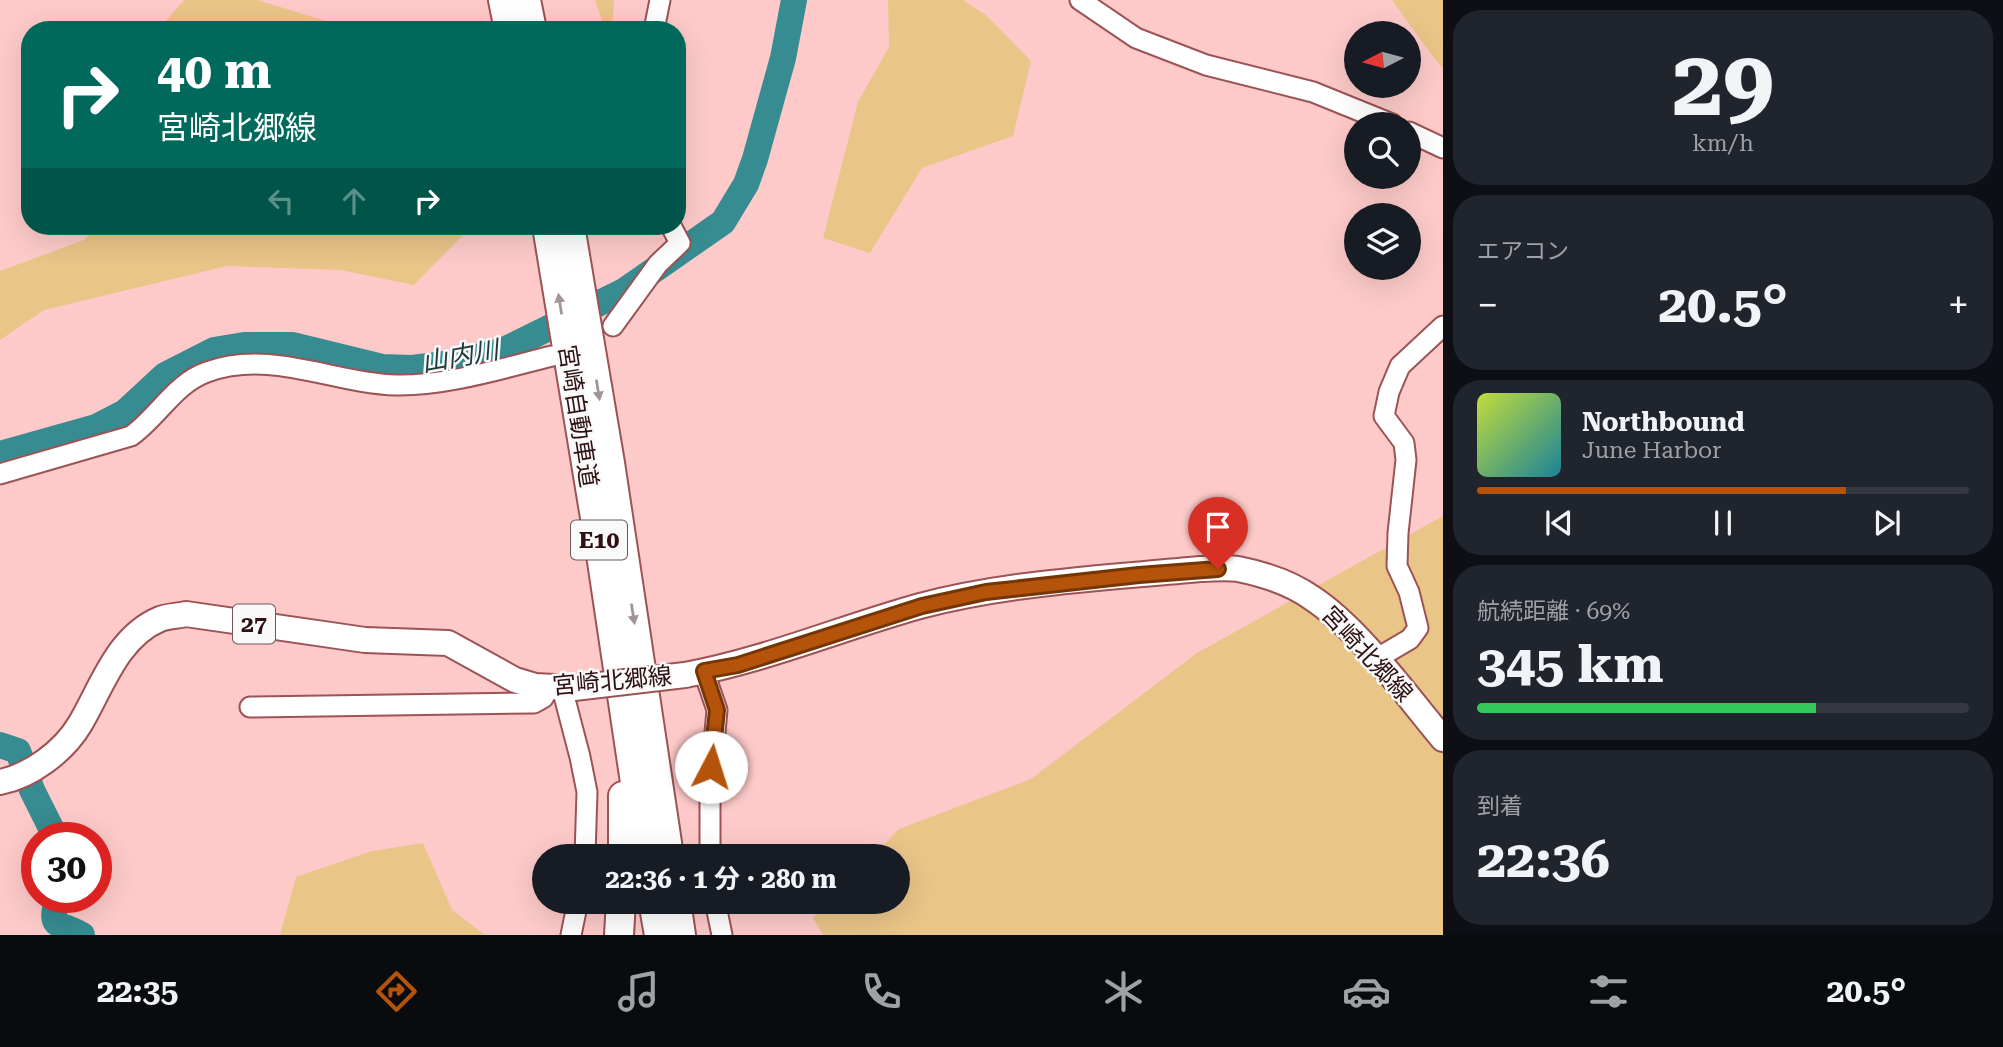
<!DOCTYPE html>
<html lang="ja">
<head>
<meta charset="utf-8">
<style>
	:root { --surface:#171b24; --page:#20242c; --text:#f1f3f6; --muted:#9ea1a6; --line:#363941; --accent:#b45309 }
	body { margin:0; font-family:"Roboto Serif","Noto Sans JP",serif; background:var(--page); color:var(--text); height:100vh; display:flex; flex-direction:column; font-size:26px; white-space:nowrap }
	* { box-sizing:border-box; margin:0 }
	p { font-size:23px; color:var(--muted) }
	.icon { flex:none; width:38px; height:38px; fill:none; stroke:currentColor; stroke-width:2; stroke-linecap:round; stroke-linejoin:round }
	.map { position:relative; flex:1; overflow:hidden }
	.sheet { display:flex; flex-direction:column; gap:10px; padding:10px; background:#0d0f14; width:560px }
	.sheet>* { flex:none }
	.banner { position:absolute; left:21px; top:21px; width:665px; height:214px; border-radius:28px; box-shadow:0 7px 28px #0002; background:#00695c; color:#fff; overflow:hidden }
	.needle { width:46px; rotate:264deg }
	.tools { position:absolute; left:1344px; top:21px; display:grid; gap:14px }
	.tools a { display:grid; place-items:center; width:77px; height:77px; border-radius:50%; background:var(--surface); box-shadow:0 7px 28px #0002; font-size:35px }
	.speed { position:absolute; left:21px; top:822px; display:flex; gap:14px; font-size:35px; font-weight:700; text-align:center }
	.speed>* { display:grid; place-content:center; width:91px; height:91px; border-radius:50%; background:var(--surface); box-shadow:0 7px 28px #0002; line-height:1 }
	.speed .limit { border:10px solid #d22; background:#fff; color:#111 }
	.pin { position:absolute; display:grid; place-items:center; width:60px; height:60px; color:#fff; margin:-72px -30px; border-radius:50% 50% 50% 0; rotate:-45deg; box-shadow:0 0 7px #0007 }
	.pin .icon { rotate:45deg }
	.me { position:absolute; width:77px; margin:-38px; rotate:5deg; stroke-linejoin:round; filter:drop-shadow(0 0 5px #0008) }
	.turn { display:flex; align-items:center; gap:24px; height:147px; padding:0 21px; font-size:32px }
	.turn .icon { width:91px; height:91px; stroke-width:2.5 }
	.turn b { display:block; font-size:49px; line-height:60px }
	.lanes { display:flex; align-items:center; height:66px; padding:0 21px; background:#0003; justify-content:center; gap:35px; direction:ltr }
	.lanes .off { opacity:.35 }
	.big { font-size:52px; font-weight:700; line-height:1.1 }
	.sheet .tile { flex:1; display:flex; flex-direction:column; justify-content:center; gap:10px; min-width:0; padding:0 24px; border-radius:28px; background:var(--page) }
	.sheet .dial { align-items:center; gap:0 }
	.dial b { font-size:91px; line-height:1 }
	.song { display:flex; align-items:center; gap:21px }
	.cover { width:84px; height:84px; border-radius:10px; background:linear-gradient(135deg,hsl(70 70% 55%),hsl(190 70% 35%)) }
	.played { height:7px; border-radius:4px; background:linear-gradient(90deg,var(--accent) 75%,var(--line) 75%) }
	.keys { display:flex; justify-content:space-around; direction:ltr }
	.heat { display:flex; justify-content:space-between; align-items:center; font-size:38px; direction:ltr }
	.charge { height:10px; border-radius:5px; background:linear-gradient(90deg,#34c759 69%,var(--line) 0) }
	.trip { position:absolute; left:532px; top:844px; width:378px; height:70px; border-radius:35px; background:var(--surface); box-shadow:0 7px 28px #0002; font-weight:700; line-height:70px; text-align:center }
	.tab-bar { display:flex; height:112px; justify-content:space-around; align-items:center; background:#090b0e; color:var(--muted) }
	.tab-bar .icon { width:49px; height:49px }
	.tab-bar .on { color:var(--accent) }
	.tab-bar b { font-size:32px; color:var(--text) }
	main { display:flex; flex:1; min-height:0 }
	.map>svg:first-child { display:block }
</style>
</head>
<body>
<main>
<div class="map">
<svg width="1443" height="935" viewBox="0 0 1443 935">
	<rect width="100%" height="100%" fill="#fdcac9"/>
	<path fill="#e9c588" d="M184 0H257L323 20 343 30H158Z
		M595 0H614L612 30H605Z
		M888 0H963L987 16 1031 61 1013 136 922 168 870 253 823 238 858 102 889 47Z
		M1392 0H1443V68L1437 62Z
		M98 226H461L463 235 414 285 340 270 227 266 44 310 0 340V271L84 240Z
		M1443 516V935H823L813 918 829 901H898V856H873L899 829 1031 779 1197 653Z
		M423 843 452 910 485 935H280L296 877 372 851Z"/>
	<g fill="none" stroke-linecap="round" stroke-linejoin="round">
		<path stroke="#368c90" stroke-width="26" d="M0 454 96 427 125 412 165 375 214 350 244 345H292L382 367 412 368 453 363 502 351 624 291 723 222 746 184 755 159 783 58 794 0
			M0 745 18 751 32 790 56 838
			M58 898C47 930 60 922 82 935"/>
		<defs>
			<path id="minor" d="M1080 0 1136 38 1206 65 1313 92 1392 124
				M654 30 660 0
				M1409 132 1443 148
				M613 326 658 264 680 243 671 226
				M0 474 131 436C158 417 175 383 207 372 271 349 332 383 396 385 447 386 503 368 552 356
				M1376 659 1410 639 1418 628 1409 592 1397 566 1398 533 1406 460 1404 443 1384 416 1389 392 1400 366 1443 326
				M704 672 717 710 710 788V856
				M562 688 580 757 587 792 585 856
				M250 707 534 703 543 698 549 688
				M715 901 722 935
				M571 935 578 901"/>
			<path id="major" d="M685 675C766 660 841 628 920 606 1011 582 1107 578 1200 569 1212 569 1226 567 1238 569 1263 574 1291 583 1312 598 1359 629 1406 695 1443 739
				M0 782C31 776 64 751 80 724 102 687 117 637 160 619 167 616 178 616 186 614L365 640 448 643 515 680 535 686 574 688"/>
			<path id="highway" d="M503 0 509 30
				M526 0 532 30
				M547 226 600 548 646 856
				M570 226 610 463 669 856
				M623 856V796
				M653 901 659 935
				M676 901 681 935
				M619 935 621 901"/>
		</defs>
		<use href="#minor" stroke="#9c5355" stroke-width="23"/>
		<use href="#major" stroke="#9c5355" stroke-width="28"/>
		<use href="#highway" stroke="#9c5355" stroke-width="32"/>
		<use href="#minor" stroke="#fff" stroke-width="19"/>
		<use href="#major" stroke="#fff" stroke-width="24"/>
		<use href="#highway" stroke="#fff" stroke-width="28"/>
		<defs>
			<path id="major-bridge" d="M574 688 685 675"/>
		</defs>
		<use href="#major-bridge" stroke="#9c5355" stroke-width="28" stroke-linecap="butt"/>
		<use href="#major-bridge" stroke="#fff" stroke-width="24"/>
	</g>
	<defs><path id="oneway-solid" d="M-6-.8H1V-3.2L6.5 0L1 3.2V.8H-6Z" transform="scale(1.75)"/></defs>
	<g fill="#a19494">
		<use href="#oneway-solid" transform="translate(560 304) rotate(-99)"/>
		<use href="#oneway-solid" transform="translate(598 390) rotate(81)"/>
		<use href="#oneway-solid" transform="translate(633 614) rotate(81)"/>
	</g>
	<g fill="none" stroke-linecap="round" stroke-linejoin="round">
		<defs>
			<path id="route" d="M711 767 717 710 704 671 738 665 922 606 986 592 1139 575 1218 569"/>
		</defs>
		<use href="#route" stroke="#753606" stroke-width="18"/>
		<use href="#route" stroke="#b45309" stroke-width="12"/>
	</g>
	<g text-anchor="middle" stroke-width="5" stroke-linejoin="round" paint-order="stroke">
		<g fill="#f9f9f9" stroke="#6b5757" stroke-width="2">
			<rect x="571" y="520.5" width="56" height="39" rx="5"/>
			<rect x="233" y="604.5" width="42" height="39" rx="5"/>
		</g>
		<g font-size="23" font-weight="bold" fill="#2e1112">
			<text x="599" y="548">E10</text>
			<text x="254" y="632">27</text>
		</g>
		<g font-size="24" fill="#2e1112" stroke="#f9f9f9">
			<text transform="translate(578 416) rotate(81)" y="8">宮崎自動車道</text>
			<text transform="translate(1367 654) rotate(47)" y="8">宮崎北郷線</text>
			<text transform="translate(612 681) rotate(-5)" y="8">宮崎北郷線</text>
		</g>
		<g font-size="26" font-style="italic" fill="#1f3a3b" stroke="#f9f9f9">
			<text transform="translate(460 356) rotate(-10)" y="9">山内川</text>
		</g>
	</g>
</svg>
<div class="tools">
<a><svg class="needle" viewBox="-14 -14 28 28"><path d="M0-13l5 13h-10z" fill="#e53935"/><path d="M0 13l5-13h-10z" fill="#9ea1a6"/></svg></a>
<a><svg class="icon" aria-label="search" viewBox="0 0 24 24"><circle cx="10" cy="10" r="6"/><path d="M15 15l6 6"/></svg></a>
<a><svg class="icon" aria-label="layers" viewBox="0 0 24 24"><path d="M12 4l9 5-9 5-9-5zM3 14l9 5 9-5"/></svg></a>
</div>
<div class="speed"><div class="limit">30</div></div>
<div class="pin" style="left:1218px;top:569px;background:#d93025"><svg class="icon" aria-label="arrive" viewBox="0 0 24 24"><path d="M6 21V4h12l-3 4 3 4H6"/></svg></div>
<svg class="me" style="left:711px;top:767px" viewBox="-20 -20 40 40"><circle r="19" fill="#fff"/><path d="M0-13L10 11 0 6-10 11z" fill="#b45309"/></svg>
<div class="trip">22:36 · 1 分 · 280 m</div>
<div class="banner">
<div class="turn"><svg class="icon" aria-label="right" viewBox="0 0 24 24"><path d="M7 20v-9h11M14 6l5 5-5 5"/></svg><div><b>40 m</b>宮崎北郷線</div></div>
<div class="lanes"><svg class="icon off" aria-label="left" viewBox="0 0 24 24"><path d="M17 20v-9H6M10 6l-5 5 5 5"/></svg><svg class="icon off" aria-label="ahead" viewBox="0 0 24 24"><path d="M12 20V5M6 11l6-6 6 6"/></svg><svg class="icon" aria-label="right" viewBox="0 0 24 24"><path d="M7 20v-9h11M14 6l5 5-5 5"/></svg></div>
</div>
</div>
<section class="sheet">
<div class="tile dial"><b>29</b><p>km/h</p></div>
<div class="tile"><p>エアコン</p>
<div class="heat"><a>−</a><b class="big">20.5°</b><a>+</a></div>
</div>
<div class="tile">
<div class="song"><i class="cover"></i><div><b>Northbound</b><p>June Harbor</p></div></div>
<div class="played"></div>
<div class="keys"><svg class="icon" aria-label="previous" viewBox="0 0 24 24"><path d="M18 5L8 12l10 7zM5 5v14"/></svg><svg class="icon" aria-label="pause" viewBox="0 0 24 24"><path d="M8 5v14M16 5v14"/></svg><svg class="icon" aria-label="next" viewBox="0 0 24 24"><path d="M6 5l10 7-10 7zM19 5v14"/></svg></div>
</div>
<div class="tile"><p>航続距離 · 69%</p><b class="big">345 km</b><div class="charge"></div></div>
<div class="tile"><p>到着</p><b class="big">22:36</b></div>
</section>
</main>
<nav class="tab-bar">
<b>22:35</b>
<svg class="icon on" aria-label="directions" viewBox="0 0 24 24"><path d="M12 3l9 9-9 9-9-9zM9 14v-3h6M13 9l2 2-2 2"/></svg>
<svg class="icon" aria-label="music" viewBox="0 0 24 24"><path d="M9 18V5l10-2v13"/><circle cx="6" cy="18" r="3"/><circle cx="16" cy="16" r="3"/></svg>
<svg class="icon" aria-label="phone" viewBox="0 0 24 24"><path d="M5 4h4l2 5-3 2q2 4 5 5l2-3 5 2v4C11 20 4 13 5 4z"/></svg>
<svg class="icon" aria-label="climate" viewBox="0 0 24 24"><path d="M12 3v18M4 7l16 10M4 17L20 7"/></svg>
<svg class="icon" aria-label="car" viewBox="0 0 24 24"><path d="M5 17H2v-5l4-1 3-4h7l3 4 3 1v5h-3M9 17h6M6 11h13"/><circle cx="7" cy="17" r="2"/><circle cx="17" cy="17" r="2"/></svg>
<svg class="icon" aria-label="filters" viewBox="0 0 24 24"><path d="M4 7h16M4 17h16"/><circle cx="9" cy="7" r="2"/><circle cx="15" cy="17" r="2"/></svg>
<b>20.5°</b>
</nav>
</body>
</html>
